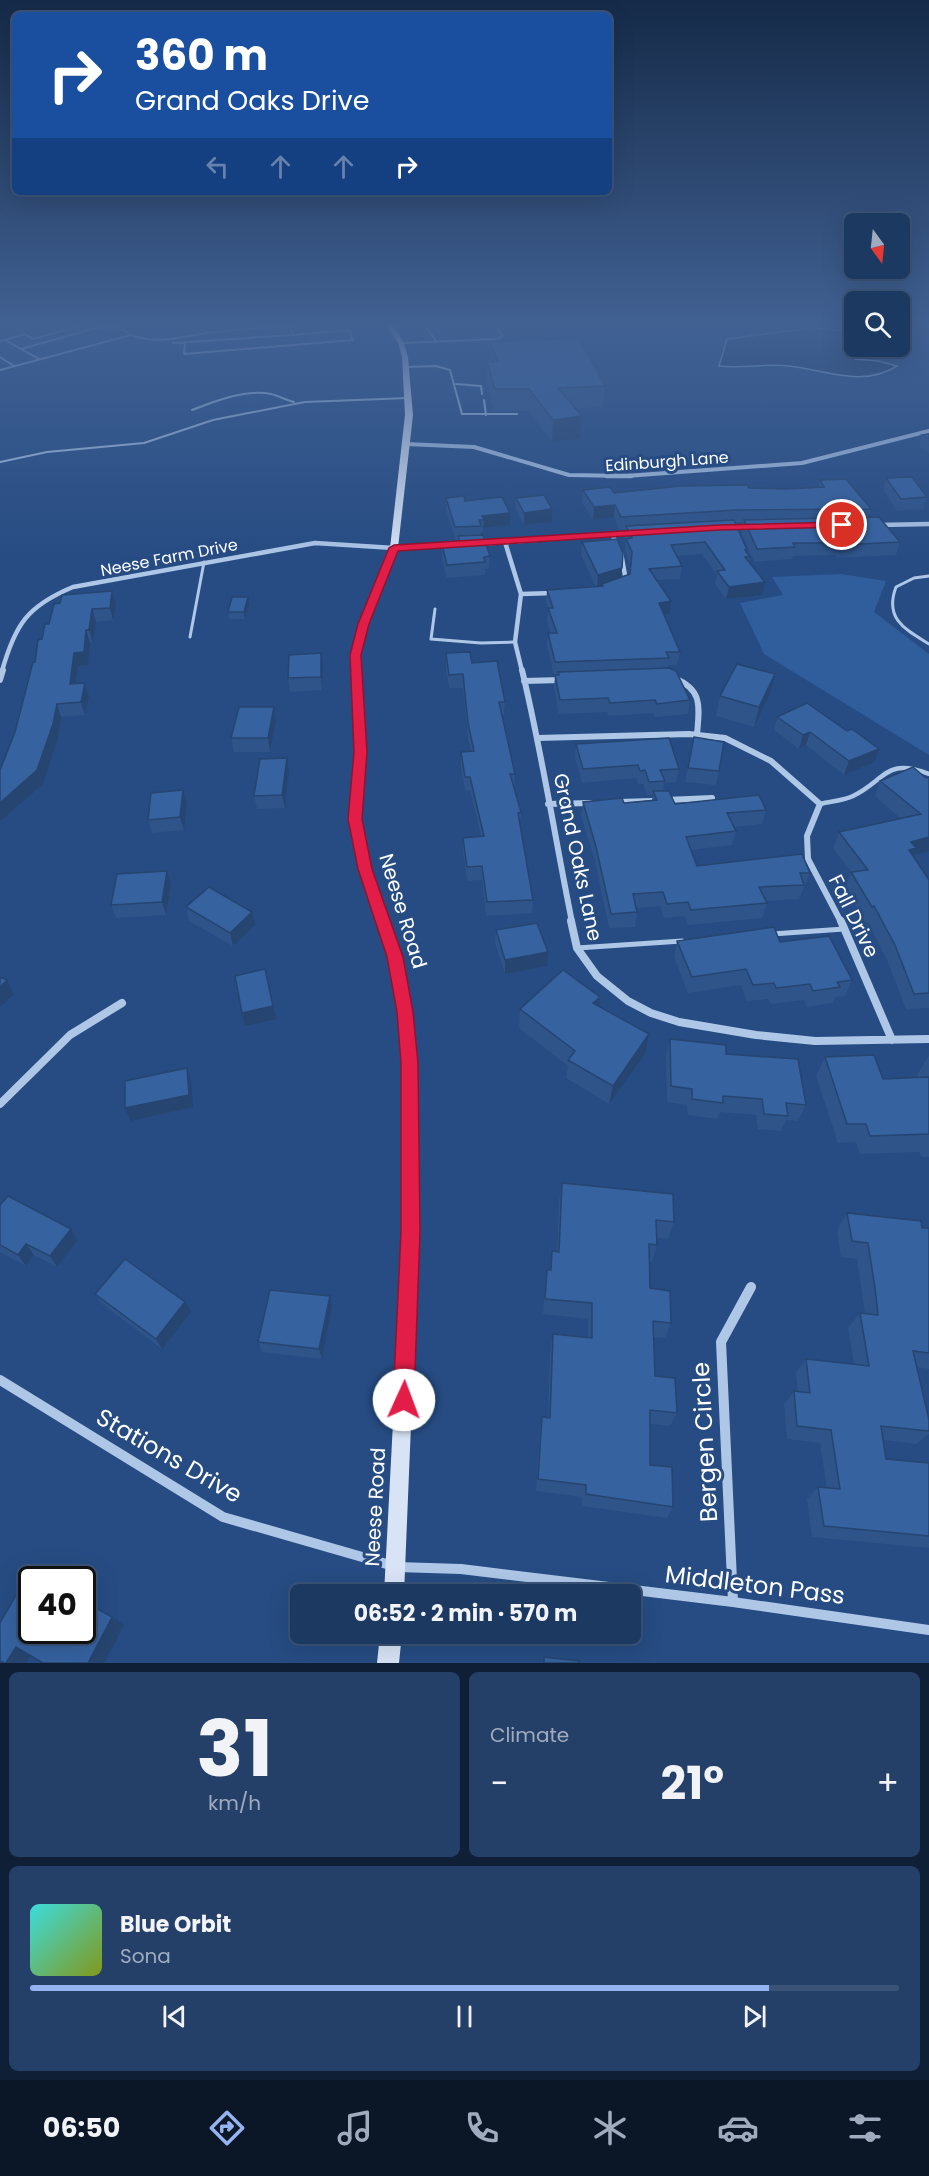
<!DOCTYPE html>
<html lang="en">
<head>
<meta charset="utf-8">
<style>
	:root { --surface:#1c3962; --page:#254068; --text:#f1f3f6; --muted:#a0acbe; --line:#3a5377; --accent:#95b2f1 }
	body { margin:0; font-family:Poppins,sans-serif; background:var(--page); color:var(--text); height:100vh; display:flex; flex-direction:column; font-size:22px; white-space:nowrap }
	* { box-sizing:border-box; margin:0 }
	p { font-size:20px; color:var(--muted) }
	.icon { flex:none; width:33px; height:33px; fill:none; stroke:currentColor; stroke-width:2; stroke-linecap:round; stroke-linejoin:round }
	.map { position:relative; height:1663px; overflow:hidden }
	.drawer { display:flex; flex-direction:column; gap:9px; padding:9px; background:#0f1f36; flex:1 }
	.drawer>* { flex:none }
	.banner { position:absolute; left:12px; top:12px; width:600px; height:183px; border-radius:9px; box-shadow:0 6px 24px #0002,0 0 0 2px var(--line); background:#1a4fa0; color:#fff; overflow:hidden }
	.needle { width:39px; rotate:165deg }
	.tools { position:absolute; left:844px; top:213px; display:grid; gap:12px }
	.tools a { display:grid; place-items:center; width:66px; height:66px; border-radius:9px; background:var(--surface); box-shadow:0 6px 24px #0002,0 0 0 2px var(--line); font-size:30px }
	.speed { position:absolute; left:18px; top:1566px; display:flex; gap:12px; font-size:30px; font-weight:700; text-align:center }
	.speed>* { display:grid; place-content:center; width:78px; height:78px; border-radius:50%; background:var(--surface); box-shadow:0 6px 24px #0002,0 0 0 2px var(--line); line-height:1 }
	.speed .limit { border:3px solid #111; border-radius:9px; background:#fff; color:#111 }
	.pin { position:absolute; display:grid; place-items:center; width:51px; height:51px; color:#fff; margin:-26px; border:3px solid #fff; border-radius:50%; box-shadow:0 2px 6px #0007 }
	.me { position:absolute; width:66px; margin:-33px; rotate:2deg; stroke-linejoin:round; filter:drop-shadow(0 0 4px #0008) }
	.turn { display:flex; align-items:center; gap:21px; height:126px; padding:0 24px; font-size:27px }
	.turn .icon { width:78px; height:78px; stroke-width:2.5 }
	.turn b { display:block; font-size:42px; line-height:51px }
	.lanes { display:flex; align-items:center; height:57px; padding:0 24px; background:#0003; justify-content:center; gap:30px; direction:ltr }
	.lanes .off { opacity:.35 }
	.big { font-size:45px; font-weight:700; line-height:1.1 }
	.drawer .tile { flex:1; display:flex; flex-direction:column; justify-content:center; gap:9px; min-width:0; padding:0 21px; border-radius:9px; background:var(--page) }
	.drawer .dial { align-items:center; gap:0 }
	.dial b { font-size:78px; line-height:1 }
	.song { display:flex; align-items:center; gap:18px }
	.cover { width:72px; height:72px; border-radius:9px; background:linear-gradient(135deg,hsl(180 70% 55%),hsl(70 70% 35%)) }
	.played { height:6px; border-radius:3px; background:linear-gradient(90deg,var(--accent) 85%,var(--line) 85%) }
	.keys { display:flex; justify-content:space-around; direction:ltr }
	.heat { display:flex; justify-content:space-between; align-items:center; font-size:33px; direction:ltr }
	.drawer .tiles { flex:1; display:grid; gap:9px; grid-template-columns:1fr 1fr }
	.tile:last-child { grid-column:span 2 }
	.trip { position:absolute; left:290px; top:1584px; width:351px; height:60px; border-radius:9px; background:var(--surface); box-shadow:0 6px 24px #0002,0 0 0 2px var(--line); font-weight:700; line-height:60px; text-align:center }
	.tabs { display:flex; height:96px; justify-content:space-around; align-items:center; background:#0b1727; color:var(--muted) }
	.tabs .icon { width:42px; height:42px }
	.tabs .on { color:var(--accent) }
	.tabs b { font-size:27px; color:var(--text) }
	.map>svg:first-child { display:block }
</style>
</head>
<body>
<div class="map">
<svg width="929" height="1663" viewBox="0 0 929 1663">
	<rect width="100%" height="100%" fill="#264c83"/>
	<path fill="#305d9b" d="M841 574 886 581 874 612 929 654V755L764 654 740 603 783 595 772 577Z"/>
	<path fill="#1a3863" stroke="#a3c1e8" stroke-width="1.5" d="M813 328 853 332 849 344 855 359 878 361 897 366C862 388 826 370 789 366 766 363 743 369 719 366L727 339Z"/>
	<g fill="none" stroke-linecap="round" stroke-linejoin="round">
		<path stroke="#aec7e7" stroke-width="2" d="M425 326 437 342
			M5 340 25 334 33 339 80 326
			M0 341 5 340 21 349
			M173 343 293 335 290 326
			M185 343 184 354 353 340 349 330 293 335
			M401 343 498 339 503 336 495 326
			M0 357 14 366
			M39 359 21 349 96 328 117 327 131 335
			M406 367 436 366 450 370 462 414H517
			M0 370 131 335C161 346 185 335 215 332 238 329 262 328 286 326
			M456 384 481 386 482 394
			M484 400 486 415
			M192 410C216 401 245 389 271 394 279 396 286 400 294 402
			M0 462 47 452 144 443 213 420 305 402 408 398"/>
		<path stroke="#aec7e7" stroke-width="3" d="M929 576 914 578 896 587C884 619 905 629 929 644
			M435 609 431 639 481 643 515 642
			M190 637 204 562"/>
		<path stroke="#aec7e7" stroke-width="4.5" d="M820 804C831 801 843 801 853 796 886 780 885 757 929 774"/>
		<path stroke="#aec7e7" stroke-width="5" d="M772 934 844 929
			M577 948 682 941"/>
		<path stroke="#aec7e7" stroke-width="4" d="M406 444 474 447 569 475 626 476 802 463 929 431"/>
		<path stroke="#aec7e7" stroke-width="4.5" d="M607 476H631
			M879 525 929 524
			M612 534 621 553 626 581
			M505 542 521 594 515 642 522 671
			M480 544 632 533
			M521 594 554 593
			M2 671C15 625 27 606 73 587L315 543 394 548 449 546"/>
		<path stroke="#aec7e7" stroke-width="6" d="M522 670C542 753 555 838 572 922
			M674 678C704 690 699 708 697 735
			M0 680 3 670
			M524 681 562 680
			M538 738 689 734 725 738 771 761 820 804 807 836 808 859 841 922
			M666 800 712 798
			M618 802 653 801
			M548 804 590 803"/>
		<path stroke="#aec7e7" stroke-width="8" d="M571 921 577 948 597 976 628 1001 651 1013 679 1022 756 1035 815 1041 929 1039
			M841 921 892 1040
			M0 1104 70 1035 122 1003"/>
		<path stroke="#aec7e7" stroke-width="10" d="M0 1380 223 1517 397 1567 461 1569 733 1602 929 1630
			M733 1602 721 1342 751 1287"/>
		<path fill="#d8e4f6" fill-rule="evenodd" d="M387 326H393L404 343 408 357 413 415 398 548 368 624 361 655 366 752 361 819 371 869 402 957 412 1012 417 1063 419 1232 404 1594H384L403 1232V1063L398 1012 388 957 359 869 349 819 354 752 351 655 358 624 390 548 405 415 402 357 398 343Z
			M380 1634H402L399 1663H377Z"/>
	</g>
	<path fill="#2e548a" d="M443 326H480V334L450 336Z
		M490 342 605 386 603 407 576 408 582 416 580 438 552 442 528 411H494L487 383V362H490Z
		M929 434V453L919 447 922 435Z
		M886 478 927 497 923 509 897 511 883 490Z
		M820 480 871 509 869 518 900 542 896 555 837 558 835 555 793 556 792 559 754 562 741 532 743 522 735 523 747 550V552L750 557 749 562 762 595 726 599 715 584 717 575 702 554 677 556 682 566 680 579 657 580 669 614 664 615 680 652 677 665H668L667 668 690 700 688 714 655 717 653 713 608 716 607 712 559 714 554 688 555 675H558H554L547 646 548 633H551L547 621 548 608 546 603 547 590 596 587 581 555 582 542 622 568 621 577 629 575 630 565 625 551 626 541 624 538 625 529 620 530 614 517 593 520 582 502 583 490 614 493 749 488 785 489 818 487Z
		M446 498 465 501 510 525 483 528V532H481V535L490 556 489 569H485V575L447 578 442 558V545L458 544V540H456L446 510Z
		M516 498 552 522 524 525 516 510Z
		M112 591 116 604 113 620 96 622 93 643H90L88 665 78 666 76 683H85L89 696 85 715 61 717 58 738 43 784 4 818 15 732 35 662 42 639 49 624 60 603Z
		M249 604 245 619H229L228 612Z
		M446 653 472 663 505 702 504 715H502L515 774 514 788 521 812 520 824 533 900 532 913 486 916 482 880 467 881 463 851V838L481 836 470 790 465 791 461 766V752H471L468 737 463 688H449L446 667Z
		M323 666 322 690 290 692 288 678Z
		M770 694 754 727 716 716 720 696Z
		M274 707 276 720 270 752H234L231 738Z
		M777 717 874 762 844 775 806 745 799 749 774 730Z
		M694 737 719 771 716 785 685 782Z
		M576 744 679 769 676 782 664 783 663 791 675 804 766 810 762 824 734 827 736 831 732 845 691 850 697 866 810 873 799 899 765 901 767 903 762 918 688 925 685 916 664 918 660 906 636 908 637 912 635 927 609 928 595 861 581 816 583 802 624 803 652 800 653 795H647L643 784H638L636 778 582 783 575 757Z
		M289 772 285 808 257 809 254 796Z
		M926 778 913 856 929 880V1008L906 1009 887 960 868 922H865L845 888 851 872 833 848 839 832 901 819 875 796 880 781Z
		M183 790 187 803 184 830 152 833 148 820Z
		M171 885 166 915 116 918 111 905Z
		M186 907 252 912 255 925 233 946 189 921Z
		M496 930 547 966 505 974 495 943Z
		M677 941 780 942 852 980 845 996 835 997 833 1003 807 1007 804 1000 771 1004 768 999 747 1001 741 985 688 993 674 957Z
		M600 997 598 1006 645 1054 609 1104 566 1078 568 1066 519 1028 520 1009Z
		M670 1039 726 1054 806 1105 798 1121 786 1120 781 1131 758 1129 756 1115 720 1112 718 1119 688 1115 687 1105 667 1102 666 1056Z
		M929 1056V1157H921L919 1152 860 1154 856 1142 838 1143 816 1076 825 1057 883 1079 918 1077 917 1075 928 1057Z
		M562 1183 674 1222 668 1239 657 1238V1245L652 1262 650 1261V1288L671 1323 665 1338 653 1337 655 1376 677 1413 670 1426 650 1424V1465L673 1507 667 1518 582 1506V1497L536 1491 540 1430 542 1417H548L550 1349 553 1334 588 1337V1319L543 1314 545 1286 547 1270H550L552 1251 557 1252 559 1201Z
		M0 1205 71 1229 78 1240 57 1267 34 1255 26 1266 0 1252Z
		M847 1213 929 1228V1369L917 1367 929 1420V1434L917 1444 883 1440 886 1459 929 1463V1548L812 1537 807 1499 818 1487 827 1488 820 1443 787 1439 784 1405 794 1391H798L796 1373 806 1359 854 1364 848 1328 860 1313 865 1314 857 1259 841 1257 837 1230Z
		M95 1294 191 1312 162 1349 102 1304Z
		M332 1307 322 1359 262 1352 258 1342Z"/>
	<path fill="#264570" d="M0 326H15V327L0 331Z
		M18 326H27L18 328Z
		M450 326H480V334L450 336Z
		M520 326H552V327L520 331Z
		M582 416 580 438 552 442 553 420Z
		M615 505 614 517 593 520 594 507Z
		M552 509V522L524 525V513Z
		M510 513V525L483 528 484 520 482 516Z
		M622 568 621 581 602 584V586L597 588 598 575Z
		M765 582 762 595 726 599 729 587Z
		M112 591 116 604 113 620 110 608Z
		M248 597 249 604 245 619 244 612Z
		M671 601 669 614 657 616 659 603Z
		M92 609 96 622 93 643 89 630Z
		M86 630 90 643 88 665 78 666 74 697 70 684 74 653Z
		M321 653 323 666 322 690 321 677Z
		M775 674 770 694 754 727 759 707Z
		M85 683 89 696 85 715 81 702Z
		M57 704 61 717 58 738 43 784 4 818 0 820V803Z
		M274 707 276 720 270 752 268 738Z
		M810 732 806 745 799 749 803 735Z
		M879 749 874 762 844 775 849 761Z
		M287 758 289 772 285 808 282 795Z
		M183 790 187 803 184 830 180 817Z
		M929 837V851L913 855 910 863 902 865 911 842Z
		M167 871 171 885 166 915 162 902Z
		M252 912 255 925 233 946 230 933Z
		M548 952 547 966 505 974V960Z
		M7 980 14 994 0 1007V987Z
		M268 982 276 1019 245 1026 242 1013Z
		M600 997 597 1016 593 1003Z
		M649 1034 645 1054 609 1104 613 1086Z
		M187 1068 191 1081 193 1107 131 1121 125 1108Z
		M71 1229 78 1240 57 1267 50 1256Z
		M26 1244 34 1255 26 1266 18 1255Z
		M330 1296 332 1307 322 1359 319 1349Z
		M185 1302 191 1312 162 1349 156 1339Z
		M112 1617 124 1625 104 1663H88Z
		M16 1647 31 1654 26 1663H6Z"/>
	<path fill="#3662a0" stroke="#264570" stroke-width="1.5" d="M579 338 605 386 558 388 582 416 553 420 529 389H495L487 362 498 361 490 342Z
		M929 434V439L922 435Z
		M912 477 927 497 901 499 886 478Z
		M846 479 871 509 736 510 621 517 615 505 594 507 583 490 610 487 614 493 680 486 747 485 749 488 785 489 824 487 820 480Z
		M544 495 552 509 524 513 516 498Z
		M464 496 465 501 502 497 510 513 482 516 484 520H479L481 526 455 527 446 498Z
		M879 517 900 542 840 545 839 543H793L795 547 757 549 744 520Z
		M734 520 747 550H745L750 557H745L765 582 729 587 717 571 725 570 705 542 671 545 682 566 649 569 671 601 659 603 680 652H666L669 658 555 662 548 633H557L548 608H553L547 590 603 586 602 584 630 574 632 552 626 539 632 538 626 526Z
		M483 535 490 556 484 557 485 562 447 565 442 545 461 544 458 536Z
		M617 539 623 553 622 568 598 575 582 542Z
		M112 591 110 608 92 609 89 630H86L84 652 74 653 70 684 85 683 81 702 57 704 53 724 37 770 0 803V770L15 732 33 662H35L38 640 42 639 45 624H49L54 604 60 603 62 595Z
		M232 597H248L244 612H228Z
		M470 652 472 663 497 661 505 702H499L515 774H510L521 812 518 813 533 900 487 902 482 866 467 867 463 838 484 836 470 777H465L461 752 474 751 468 723 463 674 449 675 446 653Z
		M321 653V677L288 678 289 655Z
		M737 664 775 674 759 707 720 696Z
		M669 668 676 671 690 700 657 704 655 700 610 703 608 698 560 700 555 675H559L558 672Z
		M807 703 847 731 852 729 879 749 849 761 810 732 803 735 777 717Z
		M239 707H274L268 738H231Z
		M694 737 724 742 719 771 688 768Z
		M669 738 679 769 660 770 665 781 649 782 645 770 640 771 638 765 583 769 576 744Z
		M287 758 282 795 254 796 260 759Z
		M913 767 926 778 929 777V837L911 842 916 848 909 850 929 880V993L914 994 895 945 874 906 872 907 851 872 868 870 839 832 921 814 880 781Z
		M183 790 180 817 148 820 151 793Z
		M653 791H669L675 804 759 795 766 810 727 813 736 831 686 837 697 866 802 854 810 873H800L804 885 759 887 767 903 691 910 688 902 667 904 663 892 633 894 637 912 611 914 596 847 583 802 622 798 624 803 657 800Z
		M167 871 162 902 111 905 117 874Z
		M209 887 252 912 230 933 186 907Z
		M537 923 548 952 505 960 496 930Z
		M774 927 780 942 829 936 852 980 837 982 840 987 813 991 810 984 776 988 774 983 753 985 746 969 692 977 677 941Z
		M265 969 273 1006 242 1013 235 976Z
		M563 970 600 997 593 1003 649 1034 613 1086 568 1060 575 1051 520 1009Z
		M0 977 7 980 0 987Z
		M670 1039 726 1045V1054L798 1059 806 1105 786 1103 788 1116 764 1114 762 1099 723 1096V1103L692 1099V1089L671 1086Z
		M874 1055 883 1079 929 1077V1134L870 1136 866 1124H847L825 1057Z
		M187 1068 189 1095 125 1108V1081Z
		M562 1183 673 1194 674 1222 656 1220 657 1245 649 1244 650 1288 670 1291 671 1323 653 1321 655 1376 675 1378 677 1413 650 1410V1465L672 1467 673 1507 586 1494V1485L538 1479 542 1417 550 1418 553 1334 592 1338V1303L545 1299 547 1270H551L552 1251 559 1252Z
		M8 1196 71 1229 50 1256 26 1244 18 1255 0 1245V1205Z
		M847 1213 921 1221 922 1228H929V1353L913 1351 929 1420V1431L881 1426 886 1459 929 1463V1536L824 1526 818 1487 840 1489 831 1430 797 1426 794 1391 810 1393 806 1359 869 1366 860 1313 878 1315 875 1288 868 1243 852 1241Z
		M125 1259 185 1302 156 1339 95 1294Z
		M270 1290 330 1296 319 1349 258 1342Z
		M30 1571 45 1580H32V1630H82V1600L112 1617 88 1663H43L16 1647 6 1663H4L0 1661V1623Z
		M544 1657 579 1661V1663H544Z"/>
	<linearGradient id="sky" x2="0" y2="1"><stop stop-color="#152a48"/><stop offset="0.58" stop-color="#416193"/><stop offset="1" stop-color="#416193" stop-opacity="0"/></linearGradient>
	<rect width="929" height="559" fill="url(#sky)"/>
	<path fill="#e11d48" stroke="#92132f" stroke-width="1.5" d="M842 522 846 523V527L719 530 398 551 369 624 361 655 367 752 362 819 372 869 403 957 413 1012 418 1063 420 1232 414 1400 411 1407 404 1410 396 1407 393 1400 401 1232V1063L397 1012 387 957 358 869 348 819 354 752 350 655 358 624 389 548 394 545 719 525Z"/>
	<g text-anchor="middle" stroke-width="6" stroke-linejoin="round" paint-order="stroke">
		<g font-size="16" fill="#fff" stroke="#264c83">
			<text transform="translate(667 461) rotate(-4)" y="6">Edinburgh Lane</text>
			<text transform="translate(169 557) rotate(-11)" y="6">Neese Farm Drive</text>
		</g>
		<g font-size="20" fill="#fff" stroke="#264c83">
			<text transform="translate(578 857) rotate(78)" y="7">Grand Oaks Lane</text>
			<text transform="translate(403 911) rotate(73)" y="7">Neese Road</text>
			<text transform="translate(854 916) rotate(64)" y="7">Fall Drive</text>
			<text transform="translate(375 1507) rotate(-87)" y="7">Neese Road</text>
		</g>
		<g font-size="24" fill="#fff" stroke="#264c83">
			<text transform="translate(705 1442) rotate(-93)" y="8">Bergen Circle</text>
			<text transform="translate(169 1456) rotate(30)" y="8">Stations Drive</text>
			<text transform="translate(755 1585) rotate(7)" y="8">Middleton Pass</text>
		</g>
	</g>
</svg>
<div class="tools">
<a><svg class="needle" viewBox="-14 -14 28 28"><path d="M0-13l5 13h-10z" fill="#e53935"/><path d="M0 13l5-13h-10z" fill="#a0acbe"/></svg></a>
<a><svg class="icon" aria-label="search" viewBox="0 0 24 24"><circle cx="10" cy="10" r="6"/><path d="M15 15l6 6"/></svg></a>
</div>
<div class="speed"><div class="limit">40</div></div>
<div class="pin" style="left:842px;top:525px;background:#d93025"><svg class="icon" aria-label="arrive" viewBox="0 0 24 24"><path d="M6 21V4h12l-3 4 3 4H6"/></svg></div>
<svg class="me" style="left:404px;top:1400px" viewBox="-20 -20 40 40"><circle r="19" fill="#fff"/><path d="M0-13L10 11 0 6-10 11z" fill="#e11d48"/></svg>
<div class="trip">06:52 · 2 min · 570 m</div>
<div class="banner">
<div class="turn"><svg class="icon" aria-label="right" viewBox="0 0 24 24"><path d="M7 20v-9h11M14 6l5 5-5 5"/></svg><div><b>360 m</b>Grand Oaks Drive</div></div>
<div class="lanes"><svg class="icon off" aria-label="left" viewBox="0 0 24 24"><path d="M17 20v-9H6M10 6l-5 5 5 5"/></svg><svg class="icon off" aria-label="ahead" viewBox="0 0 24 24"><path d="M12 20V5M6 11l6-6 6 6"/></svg><svg class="icon off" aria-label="ahead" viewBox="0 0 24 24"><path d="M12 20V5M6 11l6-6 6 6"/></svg><svg class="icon" aria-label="right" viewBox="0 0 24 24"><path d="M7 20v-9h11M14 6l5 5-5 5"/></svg></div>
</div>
</div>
<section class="drawer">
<div class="tiles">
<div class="tile dial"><b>31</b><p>km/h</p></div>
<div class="tile"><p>Climate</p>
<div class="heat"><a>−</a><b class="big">21°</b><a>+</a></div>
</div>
<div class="tile">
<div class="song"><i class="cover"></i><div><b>Blue Orbit</b><p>Sona</p></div></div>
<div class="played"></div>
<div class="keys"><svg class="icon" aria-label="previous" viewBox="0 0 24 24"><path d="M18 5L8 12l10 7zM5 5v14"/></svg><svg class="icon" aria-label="pause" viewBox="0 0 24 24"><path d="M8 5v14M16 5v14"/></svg><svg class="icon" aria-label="next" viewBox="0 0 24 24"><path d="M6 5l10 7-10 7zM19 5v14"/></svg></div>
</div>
</div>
</section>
<nav class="tabs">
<b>06:50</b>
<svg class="icon on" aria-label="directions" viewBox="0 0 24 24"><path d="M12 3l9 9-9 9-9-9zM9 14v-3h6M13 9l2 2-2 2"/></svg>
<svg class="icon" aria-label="music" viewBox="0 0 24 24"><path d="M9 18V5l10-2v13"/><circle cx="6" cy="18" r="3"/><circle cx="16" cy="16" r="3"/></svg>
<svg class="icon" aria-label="phone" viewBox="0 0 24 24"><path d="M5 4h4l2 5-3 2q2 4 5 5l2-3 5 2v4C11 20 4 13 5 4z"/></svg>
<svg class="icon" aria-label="climate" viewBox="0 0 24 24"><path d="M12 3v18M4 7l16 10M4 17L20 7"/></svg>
<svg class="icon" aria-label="car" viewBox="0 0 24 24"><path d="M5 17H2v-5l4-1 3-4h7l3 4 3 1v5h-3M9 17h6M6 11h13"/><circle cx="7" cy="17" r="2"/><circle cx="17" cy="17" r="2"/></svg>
<svg class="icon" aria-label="filters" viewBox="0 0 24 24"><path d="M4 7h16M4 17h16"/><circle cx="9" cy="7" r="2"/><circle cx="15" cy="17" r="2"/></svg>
</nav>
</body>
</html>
